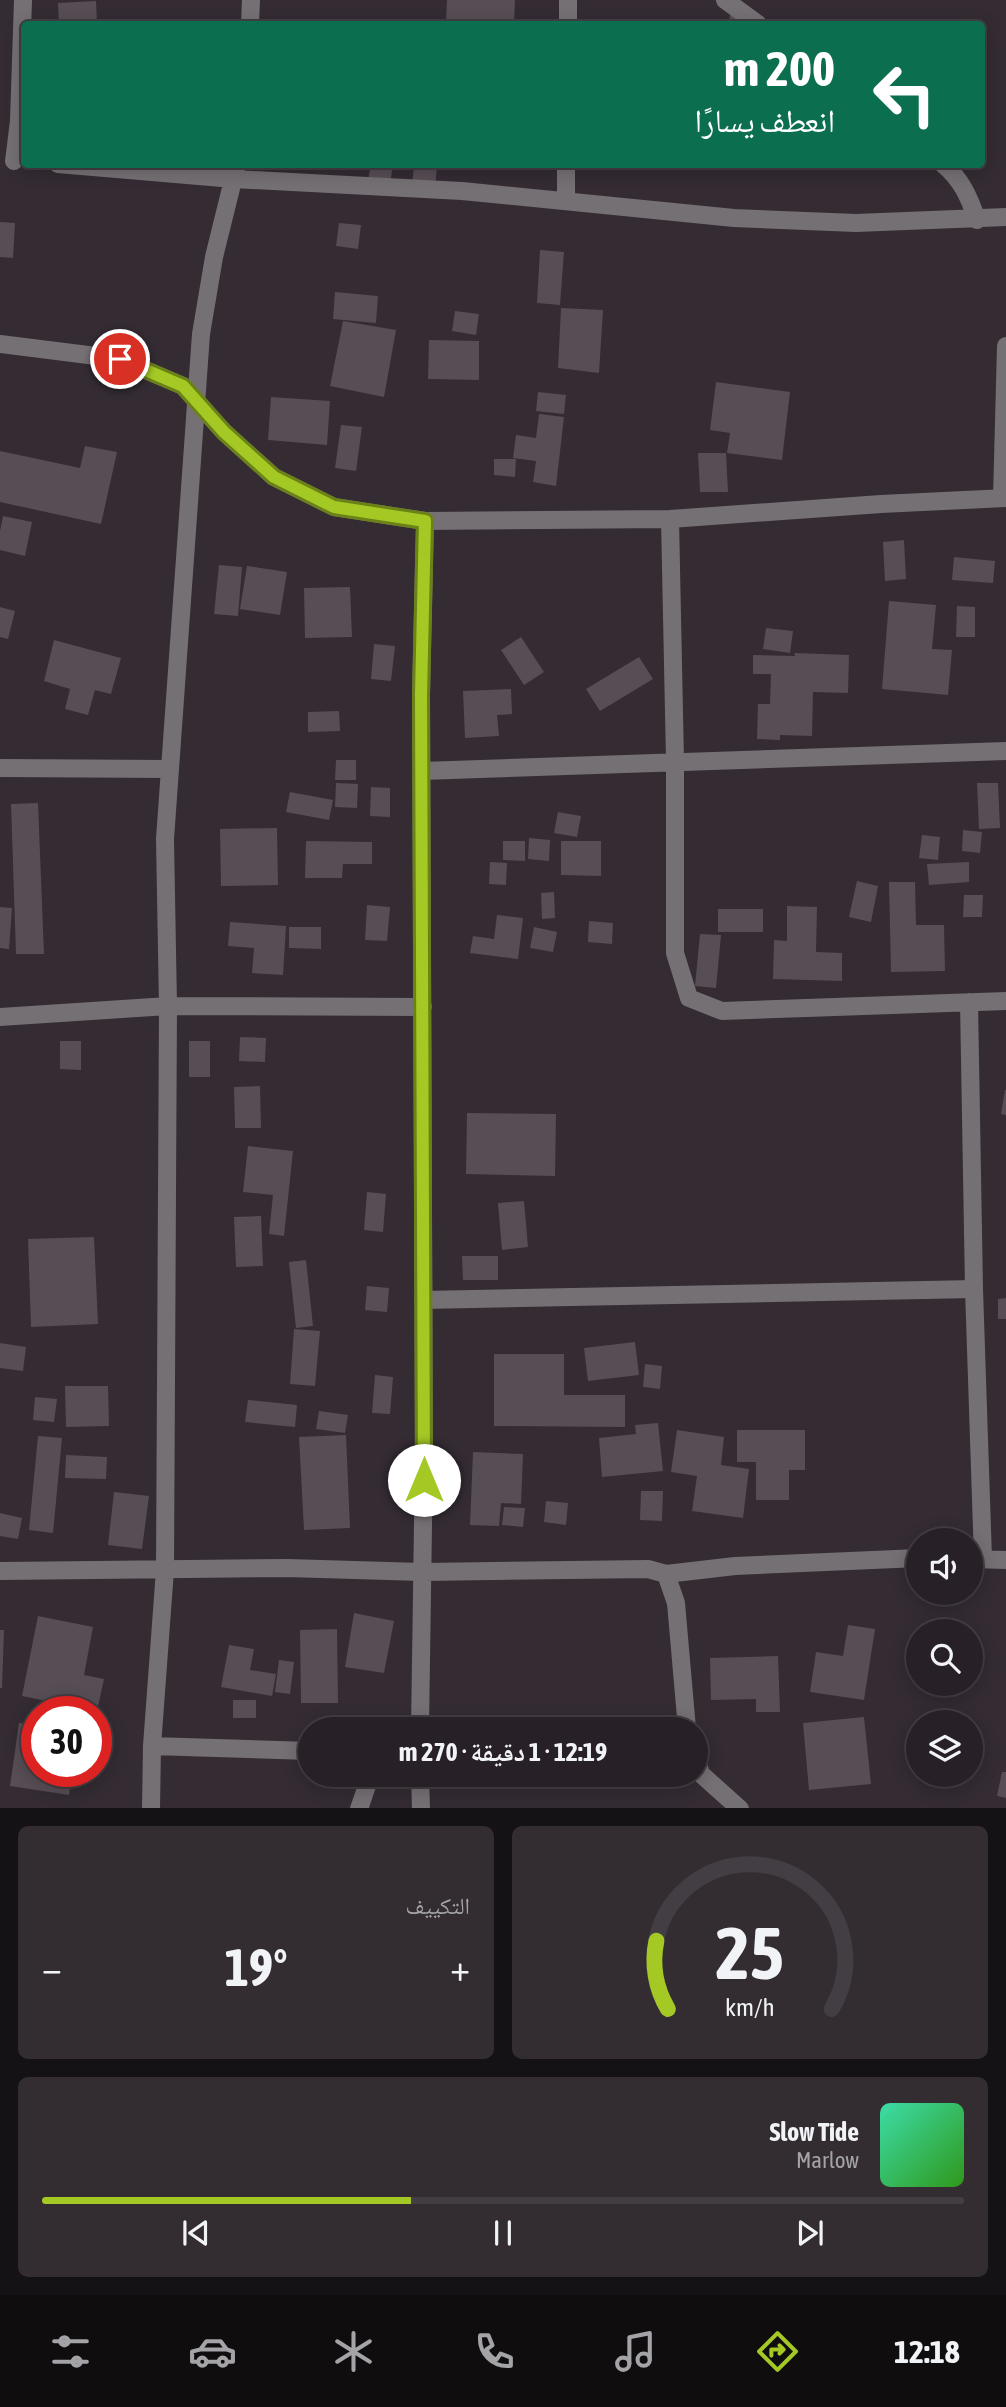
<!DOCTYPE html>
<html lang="ar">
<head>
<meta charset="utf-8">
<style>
	:root { --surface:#272026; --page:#332d32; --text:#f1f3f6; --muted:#a4a3a7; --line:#433e43; --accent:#a4c824 }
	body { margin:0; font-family:"Asap Condensed","Noto Naskh Arabic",sans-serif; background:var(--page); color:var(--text); direction:rtl; height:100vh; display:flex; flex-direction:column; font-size:26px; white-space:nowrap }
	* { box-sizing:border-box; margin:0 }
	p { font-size:23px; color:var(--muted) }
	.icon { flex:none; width:38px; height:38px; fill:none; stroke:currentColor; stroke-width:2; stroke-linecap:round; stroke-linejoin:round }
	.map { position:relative; height:1808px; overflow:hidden; direction:ltr }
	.drawer { display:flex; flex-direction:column; gap:18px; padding:18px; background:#151215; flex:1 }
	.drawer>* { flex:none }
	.banner { position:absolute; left:21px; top:21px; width:964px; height:147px; border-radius:7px; box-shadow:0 4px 18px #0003,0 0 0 2px var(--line); direction:rtl; background:#0b6e4f; color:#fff; overflow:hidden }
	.buttons { position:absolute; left:906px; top:1528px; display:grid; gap:14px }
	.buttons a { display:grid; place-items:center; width:77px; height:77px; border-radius:50%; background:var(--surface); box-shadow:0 4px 18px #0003,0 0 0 2px var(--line); font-size:35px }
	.speed { position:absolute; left:21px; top:1696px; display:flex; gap:14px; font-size:35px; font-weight:700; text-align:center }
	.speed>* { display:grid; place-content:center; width:91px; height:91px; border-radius:50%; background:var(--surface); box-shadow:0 4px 18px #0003,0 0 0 2px var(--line); line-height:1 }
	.speed .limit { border:10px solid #d22; background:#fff; color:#111 }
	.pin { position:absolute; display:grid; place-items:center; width:60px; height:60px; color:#fff; margin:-30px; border:4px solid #fff; border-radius:50%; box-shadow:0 2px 7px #0007 }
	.me { position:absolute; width:77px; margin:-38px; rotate:0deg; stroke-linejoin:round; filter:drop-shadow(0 0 5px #0008) }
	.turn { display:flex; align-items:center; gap:24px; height:147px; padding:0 35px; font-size:32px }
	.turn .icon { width:91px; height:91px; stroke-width:2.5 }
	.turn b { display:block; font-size:49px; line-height:60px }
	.big { font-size:52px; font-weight:700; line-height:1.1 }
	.drawer .widget { flex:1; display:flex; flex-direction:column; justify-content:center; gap:10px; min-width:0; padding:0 24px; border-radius:10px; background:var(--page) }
	.drawer .dial { align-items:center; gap:0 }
	.dial svg { height:182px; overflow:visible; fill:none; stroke:var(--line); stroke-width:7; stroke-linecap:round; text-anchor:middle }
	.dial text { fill:var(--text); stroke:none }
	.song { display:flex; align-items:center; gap:21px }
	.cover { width:84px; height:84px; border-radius:10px; background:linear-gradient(135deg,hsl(160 70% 55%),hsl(110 70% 35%)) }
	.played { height:7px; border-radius:4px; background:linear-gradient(90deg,var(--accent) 40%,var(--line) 40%) }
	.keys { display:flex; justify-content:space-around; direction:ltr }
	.heat { display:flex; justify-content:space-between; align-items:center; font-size:38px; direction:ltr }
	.drawer .tiles { flex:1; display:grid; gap:18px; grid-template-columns:1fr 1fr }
	.widget:last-child { grid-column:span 2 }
	.trip { position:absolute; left:298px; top:1717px; width:410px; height:70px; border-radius:35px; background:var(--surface); box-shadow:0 4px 18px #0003,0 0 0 2px var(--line); font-weight:700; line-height:70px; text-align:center; direction:rtl }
	.tab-bar { display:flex; height:112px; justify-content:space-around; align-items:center; background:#100d0f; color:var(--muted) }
	.tab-bar .icon { width:49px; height:49px }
	.tab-bar .current { color:var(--accent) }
	.tab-bar b { font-size:32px; color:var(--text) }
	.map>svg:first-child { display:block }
</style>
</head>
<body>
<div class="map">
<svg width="1006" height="1809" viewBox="0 0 1006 1809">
	<rect width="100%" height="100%" fill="#342b33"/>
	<path fill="#574d55" d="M447 0H515L514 24H446Z
		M96 1 97 24H59L58 3Z
		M730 14 747 24H729Z
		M386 19 423 20V24H386Z
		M371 164H393L390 185 368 181Z
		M414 164H437L435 189 412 187Z
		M0 222 15 223 13 258 0 257Z
		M339 223 361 225 358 249 336 246Z
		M540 250 564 252 560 305 537 303Z
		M335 292 378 296 376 323 333 319Z
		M561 308 603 310 599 373 558 368Z
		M455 311 479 314 476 335 452 331Z
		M343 321 396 330 384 397 330 386Z
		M429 340 479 341V380L428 379Z
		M716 382 790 392 782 460 727 453 730 433 710 430Z
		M538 392 566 395 564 414 536 411Z
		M271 397 330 401 327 445 268 440Z
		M539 414 564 417 556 486 533 482 536 461 513 458 516 435 536 438Z
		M341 425 362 427 356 471 335 468Z
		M85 446 117 452 101 524 0 502V451L80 468Z
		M698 453H726L728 492H700Z
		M494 459H516L515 477 494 475Z
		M3 516 32 522 25 556 0 550V531Z
		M904 540 906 579 885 581 883 542Z
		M954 557 995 561 993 583 952 580Z
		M219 565 242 567 238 616 214 614Z
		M247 566 287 572 280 615 240 609Z
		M350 587 352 637 305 638 304 588Z
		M889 601 936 605 932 649 952 650 948 695 882 689Z
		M957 606 975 607V637H956Z
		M0 607 15 611 8 639 0 637Z
		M766 628 793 631 790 653 763 649Z
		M521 637 544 672 524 685 501 650Z
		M54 640 121 658 111 694 95 690 88 715 65 709 70 689 44 681Z
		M374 644 395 646 391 681 371 679Z
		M794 653 849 655 848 693 813 692 812 736 780 735V740L757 739 758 704H770L771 674H753V655L795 656Z
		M639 657 653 679 600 711 586 689Z
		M511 689 512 714 497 715 499 736 465 738 463 691Z
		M339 711 340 731 308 732V712Z
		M336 760H356V780H335Z
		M336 783 358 784 357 808 335 807Z
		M977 783H998L1000 828 979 829Z
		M371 787 390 788V817L370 816Z
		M290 792 333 800 329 820 286 812Z
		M38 803 44 954H16L11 804Z
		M558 812 581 816 577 837 554 833Z
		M277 828 278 885 221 886 220 829Z
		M963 830 982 832 980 853 962 851Z
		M922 835 940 837 938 860 919 858Z
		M529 838 550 840 549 861 528 859Z
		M306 841 372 842V864H343L342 878H305Z
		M503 841H525V861L503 860Z
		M561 841H601V876L561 875Z
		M490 862 507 863 506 885 489 884Z
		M969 862V882L929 885 927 864Z
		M857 881 878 886 871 922 849 917Z
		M889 882H915L916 925H944L945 971 891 972Z
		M554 892 555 918 542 919 541 893Z
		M964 895H983L982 917H963Z
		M367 905 390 907 387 941 365 940Z
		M787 906 817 907 816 952 842 953V981L773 979 774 940 787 941Z
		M0 907 12 908 9 949 0 948Z
		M718 909H763V932H718Z
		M497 915 523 918 518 959 470 953 473 936 494 939Z
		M589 921 613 923 612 944 588 942Z
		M230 922 286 926 283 975 252 973 254 948 228 946Z
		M289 927H321V949L289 948Z
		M534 927 557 932 553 952 530 948Z
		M700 934 721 935 716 988 695 986Z
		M240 1037 266 1038 265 1062 239 1061Z
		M60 1041H81V1070L60 1069Z
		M189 1041H210V1077H189Z
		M260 1086 261 1128H235L234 1087Z
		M1005 1090H1006V1115L1001 1114Z
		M467 1113 556 1114 555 1176 466 1174Z
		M248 1146 293 1151 284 1236 269 1234 273 1195 243 1192Z
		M367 1192 386 1194 383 1232 364 1230Z
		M524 1201 528 1247 502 1250 498 1203Z
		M261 1216 263 1266 236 1267 234 1217Z
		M94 1237 98 1324 31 1327 28 1239Z
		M462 1256H498V1280H463Z
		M306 1260 313 1326 296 1328 289 1262Z
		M367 1286 389 1288 387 1312 365 1310Z
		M1006 1298V1319H998V1299Z
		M294 1329 320 1331 315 1386 290 1384Z
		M635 1342 639 1375 588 1381 584 1348Z
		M0 1343 26 1347 23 1371 0 1368Z
		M494 1354H564V1395H625V1427L494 1426Z
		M645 1364 662 1366 660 1389 643 1387Z
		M375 1375 393 1377 390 1414 372 1413Z
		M65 1386H108L109 1426 66 1427Z
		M35 1397 57 1399 54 1422 33 1420Z
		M248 1400 297 1405 295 1427 245 1422Z
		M319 1411 348 1415 345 1433 316 1429Z
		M658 1423 663 1471 602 1477 599 1438 636 1434 635 1425Z
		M677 1430 724 1437 721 1465 749 1469 743 1518 692 1511 697 1476 671 1472Z
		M737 1430H805V1470H789V1500H756V1462H737Z
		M346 1435 350 1528 304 1530 299 1437Z
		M38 1436 62 1438 53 1533 29 1530Z
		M473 1452 523 1454 521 1504 501 1503 499 1526 470 1525Z
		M66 1455 107 1457 106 1479 65 1478Z
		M641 1491H663L662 1521 640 1520Z
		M114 1492 149 1496 142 1549 108 1545Z
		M546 1501 568 1503 566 1525 544 1522Z
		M504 1507 525 1508 523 1527 502 1525Z
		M0 1513 22 1518 18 1539 0 1536Z
		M354 1613 394 1621 384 1673 345 1667Z
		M38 1616 93 1627 84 1675 104 1679 97 1711 22 1696Z
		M848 1625 875 1629 864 1700 810 1692 816 1652 843 1656Z
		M337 1629 338 1703H301L300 1630Z
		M0 1630H4L2 1688H0Z
		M229 1645 254 1649 250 1670 276 1674 272 1696 221 1687Z
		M778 1656 780 1712H756V1699L711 1700 710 1658Z
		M279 1660 294 1662 290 1694 275 1692Z
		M926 1684H955L957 1692 928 1695Z
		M233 1700H256V1718H233Z
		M864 1717 871 1784 809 1790 803 1723Z
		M19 1723 37 1725V1771H72L69 1795 10 1786Z
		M1002 1772H1006V1798L997 1796Z"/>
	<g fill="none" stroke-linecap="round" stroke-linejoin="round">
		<path stroke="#757074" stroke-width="18" d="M725 0 758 24
			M250 24 251 0
			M568 24V0
			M14 161 19 121 23 0
			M58 164 234 179 462 191 734 218 856 223 1006 217
			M943 164C962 180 969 197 977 220
			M566 201V164
			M0 344 120 359 183 386 224 432 274 477 334 507 425 521 670 519 881 504 1006 498
			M1002 498 1006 346
			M670 519 675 761V953L689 998 722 1011 1006 1001
			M0 768 169 769
			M422 771 1006 751
			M969 1002 974 1289 983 1559
			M0 1017 168 1006 423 1007
			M423 1300 974 1289
			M971 1559 1006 1560
			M0 1571 287 1568 422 1572 648 1569 666 1574 676 1603 687 1729
			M666 1574 735 1566 919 1558
			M420 1729 424 1456 421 695 425 521
			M152 1746 310 1751
			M695 1755 701 1774 740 1809
			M420 1774 421 1809
			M151 1809 152 1746 165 1570 168 1006 165 839 201 334 214 257 237 164
			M359 1809 371 1774"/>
	</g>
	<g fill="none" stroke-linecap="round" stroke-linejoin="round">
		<defs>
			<path id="route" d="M120 359 183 386 224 432 274 477 334 507 425 521 421 695 424 1480"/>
		</defs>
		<use href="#route" stroke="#6b8217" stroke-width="18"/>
		<use href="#route" stroke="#a4c824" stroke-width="12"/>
	</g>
</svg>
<div class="buttons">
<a><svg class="icon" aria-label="sound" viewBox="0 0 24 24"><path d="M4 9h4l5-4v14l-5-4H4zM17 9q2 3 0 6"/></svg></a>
<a><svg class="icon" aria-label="search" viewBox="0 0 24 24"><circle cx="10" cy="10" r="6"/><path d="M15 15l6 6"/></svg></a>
<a><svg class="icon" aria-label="layers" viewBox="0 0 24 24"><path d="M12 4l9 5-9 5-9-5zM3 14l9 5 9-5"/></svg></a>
</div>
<div class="speed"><div class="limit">30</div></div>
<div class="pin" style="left:120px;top:359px;background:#d93025"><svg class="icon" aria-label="arrive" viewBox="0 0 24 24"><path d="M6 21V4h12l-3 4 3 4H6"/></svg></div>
<svg class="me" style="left:424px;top:1480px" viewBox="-20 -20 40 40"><circle r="19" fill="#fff"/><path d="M0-13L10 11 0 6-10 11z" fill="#a4c824"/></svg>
<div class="trip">12:19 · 1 دقيقة · 270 m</div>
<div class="banner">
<div class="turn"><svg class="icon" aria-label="left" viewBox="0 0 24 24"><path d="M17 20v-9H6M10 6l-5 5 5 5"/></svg><div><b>200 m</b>انعطف يسارًا</div></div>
</div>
</div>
<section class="drawer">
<div class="tiles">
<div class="widget dial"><svg viewBox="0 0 100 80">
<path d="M14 69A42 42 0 1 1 86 69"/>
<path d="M14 69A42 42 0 0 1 9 39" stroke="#a4c824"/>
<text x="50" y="56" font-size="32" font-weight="700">25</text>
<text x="50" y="72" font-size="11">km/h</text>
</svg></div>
<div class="widget"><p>التكييف</p>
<div class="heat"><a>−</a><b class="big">19°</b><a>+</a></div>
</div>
<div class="widget">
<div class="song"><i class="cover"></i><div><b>Slow Tide</b><p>Marlow</p></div></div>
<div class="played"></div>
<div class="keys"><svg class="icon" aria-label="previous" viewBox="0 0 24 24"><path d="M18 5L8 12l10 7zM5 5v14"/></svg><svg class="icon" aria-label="pause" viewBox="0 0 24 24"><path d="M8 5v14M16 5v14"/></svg><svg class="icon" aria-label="next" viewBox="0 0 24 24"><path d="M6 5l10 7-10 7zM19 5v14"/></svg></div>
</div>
</div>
</section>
<nav class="tab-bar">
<b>12:18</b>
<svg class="icon current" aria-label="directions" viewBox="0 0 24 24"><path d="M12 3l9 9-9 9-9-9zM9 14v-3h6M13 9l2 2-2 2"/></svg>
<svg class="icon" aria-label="music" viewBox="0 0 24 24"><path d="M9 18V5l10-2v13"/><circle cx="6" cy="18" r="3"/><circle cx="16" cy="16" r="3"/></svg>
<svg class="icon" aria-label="phone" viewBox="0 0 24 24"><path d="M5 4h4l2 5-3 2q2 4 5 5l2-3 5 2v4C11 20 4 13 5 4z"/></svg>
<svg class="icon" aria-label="climate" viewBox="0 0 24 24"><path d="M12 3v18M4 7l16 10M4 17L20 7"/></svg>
<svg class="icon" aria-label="car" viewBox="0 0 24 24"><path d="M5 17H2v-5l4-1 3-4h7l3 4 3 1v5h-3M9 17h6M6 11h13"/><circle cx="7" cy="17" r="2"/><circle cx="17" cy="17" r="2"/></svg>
<svg class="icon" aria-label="filters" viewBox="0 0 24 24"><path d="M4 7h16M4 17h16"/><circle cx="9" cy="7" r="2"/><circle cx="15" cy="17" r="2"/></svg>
</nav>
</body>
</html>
